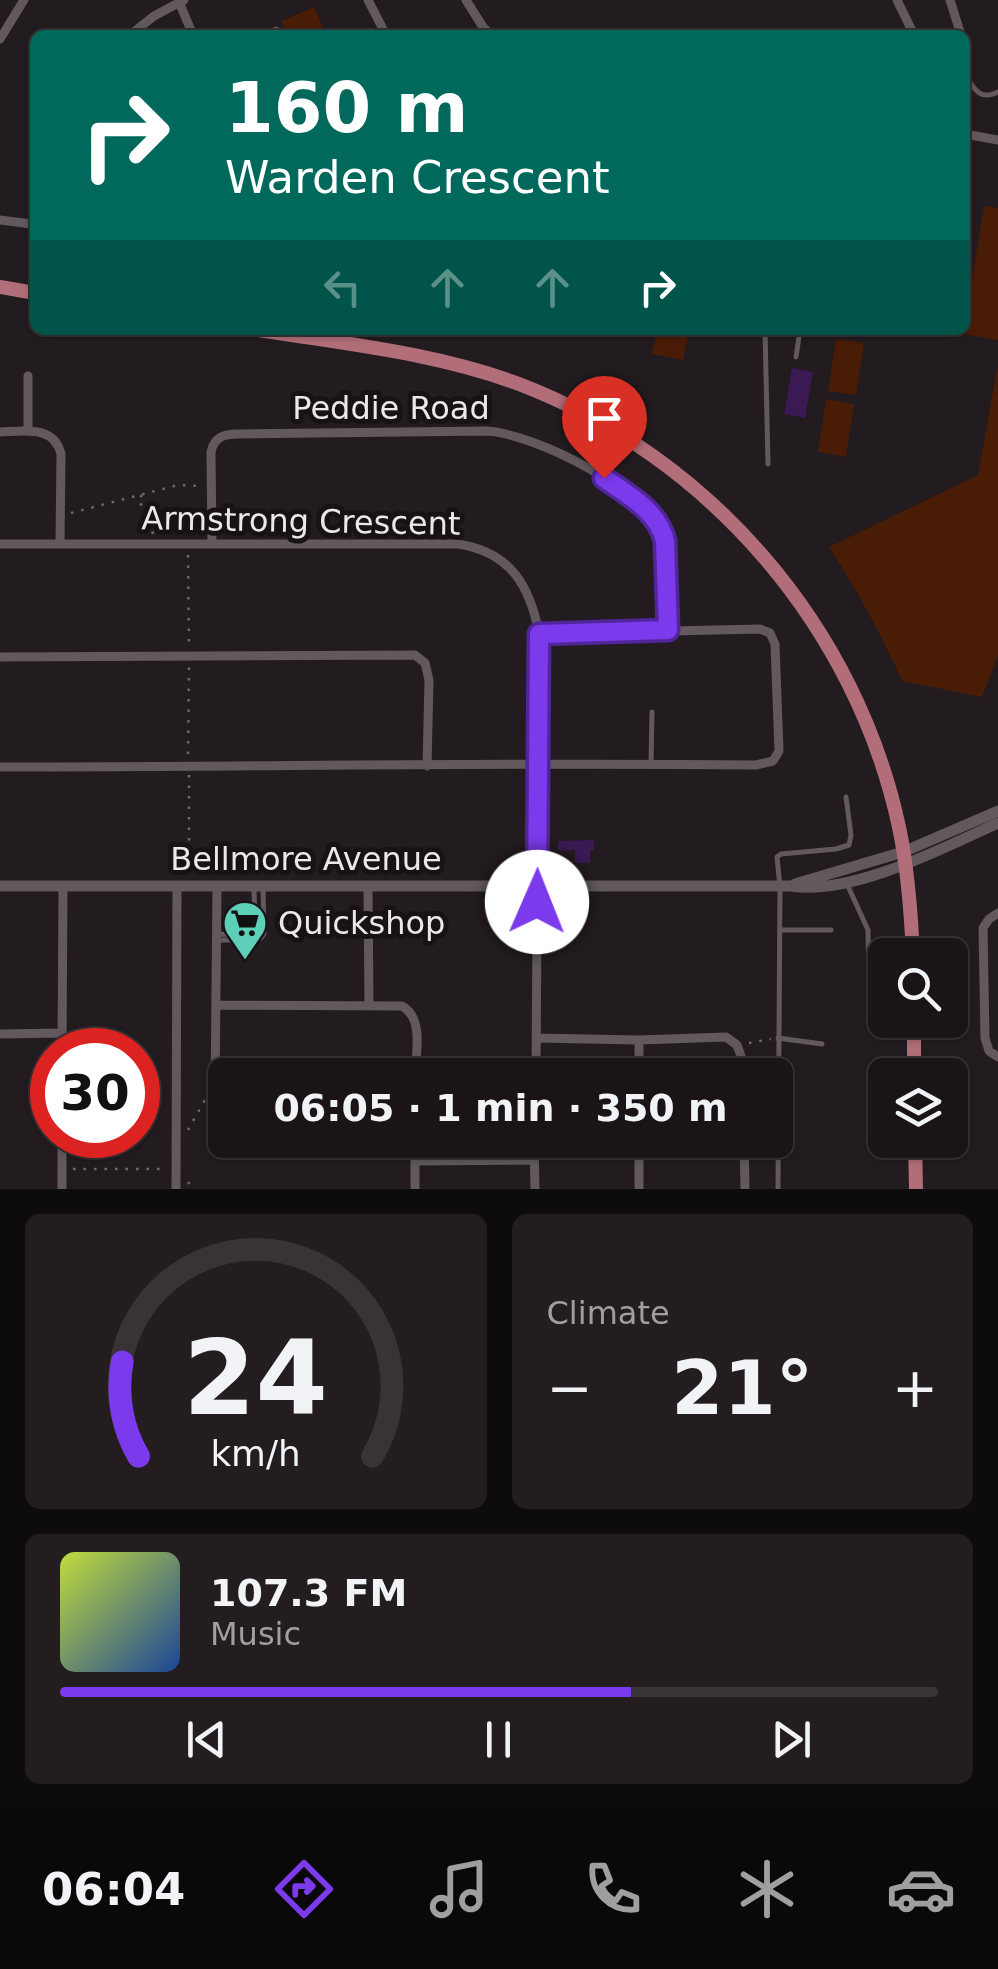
<!DOCTYPE html>
<html lang="en">
<head>
<meta charset="utf-8">
<style>
	:root { --surface:#1a1417; --page:#231d20; --text:#f1f3f6; --muted:#9f9ea1; --line:#383336; --accent:#7c3aed }
	body { margin:0; font-family:"DejaVu Sans",sans-serif; background:var(--page); color:var(--text); height:100vh; display:flex; flex-direction:column; font-size:38px; white-space:nowrap }
	* { box-sizing:border-box; margin:0 }
	p { font-size:32px; color:var(--muted) }
	.icon { flex:none; width:55px; height:55px; fill:none; stroke:currentColor; stroke-width:2; stroke-linecap:round; stroke-linejoin:round }
	.map { position:relative; height:1189px; overflow:hidden }
	.drawer { display:flex; flex-direction:column; gap:25px; padding:25px; background:#0e0b0d; flex:1 }
	.drawer>* { flex:none }
	.hud { position:absolute; left:30px; top:30px; width:940px; height:305px; border-radius:15px; box-shadow:0 2px 8px #0004,0 0 0 2px var(--line); background:#00695c; color:#fff; overflow:hidden }
	.fabs { position:absolute; left:868px; top:938px; display:grid; gap:20px }
	.fabs a { display:grid; place-items:center; width:100px; height:100px; border-radius:15px; background:var(--surface); box-shadow:0 2px 8px #0004,0 0 0 2px var(--line); font-size:50px }
	.speed { position:absolute; left:30px; top:1028px; display:flex; gap:20px; font-size:50px; font-weight:700; text-align:center }
	.speed>* { display:grid; place-content:center; width:130px; height:130px; border-radius:50%; background:var(--surface); box-shadow:0 2px 8px #0004,0 0 0 2px var(--line); line-height:1 }
	.speed .limit { border:15px solid #d22; background:#fff; color:#111 }
	.pin { position:absolute; display:grid; place-items:center; width:85px; height:85px; color:#fff; margin:-102px -42px; border-radius:50% 50% 50% 0; rotate:-45deg; box-shadow:0 0 10px #0007 }
	.pin .icon { rotate:45deg }
	.me { position:absolute; width:110px; margin:-55px; rotate:1deg; stroke-linejoin:round; filter:drop-shadow(0 0 8px #0008) }
	.turn { display:flex; align-items:center; gap:35px; height:210px; padding:0 30px; font-size:45px }
	.turn .icon { width:130px; height:130px; stroke-width:2.5 }
	.turn b { display:block; font-size:70px; line-height:85px }
	.lanes { display:flex; align-items:center; height:95px; padding:0 30px; background:#0003; justify-content:center; gap:50px; direction:ltr }
	.lanes .off { opacity:.35 }
	.big { font-size:75px; font-weight:700; line-height:1.1 }
	.drawer .card { flex:1; display:flex; flex-direction:column; justify-content:center; gap:15px; min-width:0; padding:0 35px; border-radius:15px; background:var(--page) }
	.drawer .dial { align-items:center; gap:0 }
	.dial svg { height:260px; overflow:visible; fill:none; stroke:var(--line); stroke-width:7; stroke-linecap:round; text-anchor:middle }
	.dial text { fill:var(--text); stroke:none }
	.song { display:flex; align-items:center; gap:30px }
	.cover { width:120px; height:120px; border-radius:15px; background:linear-gradient(135deg,hsl(70 70% 55%),hsl(220 70% 35%)) }
	.played { height:10px; border-radius:5px; background:linear-gradient(90deg,var(--accent) 65%,var(--line) 65%) }
	.keys { display:flex; justify-content:space-around; direction:ltr }
	.heat { display:flex; justify-content:space-between; align-items:center; font-size:55px; direction:ltr }
	.drawer .tiles { flex:1; display:grid; gap:25px; grid-template-columns:1fr 1fr }
	.card:last-child { grid-column:span 2 }
	.trip { position:absolute; left:208px; top:1058px; width:585px; height:100px; border-radius:15px; background:var(--surface); box-shadow:0 2px 8px #0004,0 0 0 2px var(--line); font-weight:700; line-height:100px; text-align:center }
	.tabs { display:flex; height:160px; justify-content:space-around; align-items:center; background:#0a0809; color:var(--muted) }
	.tabs .icon { width:70px; height:70px }
	.tabs .selected { color:var(--accent) }
	.tabs b { font-size:45px; color:var(--text) }
	.map>svg:first-child { display:block }
</style>
</head>
<body>
<div class="map">
<svg width="998" height="1189" viewBox="0 0 998 1189">
	<rect width="100%" height="100%" fill="#221b1f"/>
	<path fill="#481c05" d="M314 7 324 30 314 35H287L281 21Z
		M984 206 998 208V340L963 334Z
		M657 330H689L683 360 652 354Z
		M836 339 864 343 856 395 828 391Z
		M998 363V656L982 697 902 681C881 634 857 590 829 547L978 475Z
		M826 399 854 404 846 457 818 452Z"/>
	<path fill="#3b1954" d="M792 368 813 372 805 418 784 414Z
		M594 840V850H590V863H575V850L558 851V841Z
		M226 920 261 921 260 934 226 933Z"/>
	<g fill="none" stroke-linecap="round" stroke-linejoin="round">
		<path stroke="#6f696c" stroke-width="2.5" stroke-dasharray="2.5 8" stroke-linecap="butt" d="M142 495 138 500 151 519 153 536
			M71 513 178 485 200 486
			M188 555 189 647
			M188 754 189 667
			M189 775V877
			M749 1043 771 1039
			M188 1130 206 1098
			M73 1169H165
			M188 1182 194 1189"/>
		<path stroke="#61595e" stroke-width="5" d="M965 75C974 89 980 101 998 92
			M765 330 768 464
			M796 357 800 330
			M651 764 652 712
			M847 884 868 930 869 986
			M254 889 255 921
			M780 930H831
			M217 934 253 936 255 934
			M217 940H256L261 938 264 934 263 889
			M778 1038 822 1044
			M778 1189 780 887 777 857 781 854 836 849 849 845 851 835 846 797"/>
		<path stroke="#61595e" stroke-width="9" d="M368 0 386 35
			M466 0 483 27 491 35
			M897 0 914 35
			M950 0 961 35
			M179 2 193 35
			M276 31 277 35
			M130 35 154 16 184 0
			M0 39 24 0
			M965 134 998 140
			M0 220 31 224
			M28 431V376
			M0 432C24 431 54 425 61 454L60 542
			M212 543 211 452C214 437 224 434 238 434L487 431C535 434 653 492 665 541L668 630
			M0 544H458C510 552 530 585 539 634L536 1075
			M0 657 415 655 425 663 429 680 427 766
			M0 767C252 767 504 762 756 765L773 761 779 751 775 644 770 633 760 629 539 634
			M217 887 215 1094 220 1106 225 1112
			M368 887 369 1006
			M998 913 989 919 983 928 985 1038 989 1051 998 1057
			M217 1005 402 1006C424 1018 416 1053 415 1075
			M0 1034 62 1033
			M536 1038 639 1040 726 1037 737 1045 741 1056 742 1075
			M639 1040V1075
			M62 1050 63 887
			M62 1135V1189
			M534 1140 535 1189
			M639 1140V1189
			M744 1140 745 1189
			M415 1161 534 1160
			M176 1189 177 887
			M415 1189V1140"/>
		<path stroke="#61595e" stroke-width="11" d="M795 884 903 852 998 811
			M0 886H791C851 896 943 848 998 823"/>
		<path stroke="#b16e78" stroke-width="14" d="M0 287 35 293
			M259 330C346 344 436 353 519 384 710 457 856 627 899 827 908 869 911 912 913 955
			M914 1020V1075
			M915 1140 916 1189"/>
	</g>
	<g fill="none" stroke-linecap="round" stroke-linejoin="round">
		<defs>
			<path id="route" d="M537 902 539 634 668 630 665 541C658 511 628 495 604 478"/>
		</defs>
		<use href="#route" stroke="#51269a" stroke-width="25"/>
		<use href="#route" stroke="#7c3aed" stroke-width="18"/>
	</g>
	<defs>
		<symbol id="supermarket-pin" viewBox="-11 -11 22 30"><path d="M0 17L-7.5 6A9.5 9.5 0 1 1 7.5 6Z" fill="#5dceb8" stroke="#181216"/><path d="M-6-5.5h2.5l.6 2H6L4.5 2H-2.5L-4.4-4H-6ZM-1.5 3.2a1.3 1.3 0 1 0 .1 0ZM3 3.2a1.3 1.3 0 1 0 .1 0Z" fill="#111"/></symbol>
	</defs>
	<g fill-rule="evenodd">
		<use href="#supermarket-pin" x="220" y="898" width="50" height="68"/>
	</g>
	<g text-anchor="middle" stroke-width="10" stroke-linejoin="round" paint-order="stroke">
		<g font-size="32" fill="#ece7ea" stroke="#181216">
			<text x="391" y="419">Peddie Road</text>
			<text transform="translate(301 521) rotate(1)" y="11">Armstrong Crescent</text>
			<text x="306" y="870">Bellmore Avenue</text>
		</g>
		<g font-size="32" fill="#ece7ea" stroke="#181216" text-anchor="start">
			<text x="278" y="934">Quickshop</text>
		</g>
	</g>
</svg>
<div class="fabs">
<a><svg class="icon" aria-label="search" viewBox="0 0 24 24"><circle cx="10" cy="10" r="6"/><path d="M15 15l6 6"/></svg></a>
<a><svg class="icon" aria-label="layers" viewBox="0 0 24 24"><path d="M12 4l9 5-9 5-9-5zM3 14l9 5 9-5"/></svg></a>
</div>
<div class="speed"><div class="limit">30</div></div>
<div class="pin" style="left:604px;top:478px;background:#d93025"><svg class="icon" aria-label="arrive" viewBox="0 0 24 24"><path d="M6 21V4h12l-3 4 3 4H6"/></svg></div>
<svg class="me" style="left:537px;top:902px" viewBox="-20 -20 40 40"><circle r="19" fill="#fff"/><path d="M0-13L10 11 0 6-10 11z" fill="#7c3aed"/></svg>
<div class="trip">06:05 · 1 min · 350 m</div>
<div class="hud">
<div class="turn"><svg class="icon" aria-label="right" viewBox="0 0 24 24"><path d="M7 20v-9h11M14 6l5 5-5 5"/></svg><div><b>160 m</b>Warden Crescent</div></div>
<div class="lanes"><svg class="icon off" aria-label="left" viewBox="0 0 24 24"><path d="M17 20v-9H6M10 6l-5 5 5 5"/></svg><svg class="icon off" aria-label="ahead" viewBox="0 0 24 24"><path d="M12 20V5M6 11l6-6 6 6"/></svg><svg class="icon off" aria-label="ahead" viewBox="0 0 24 24"><path d="M12 20V5M6 11l6-6 6 6"/></svg><svg class="icon" aria-label="right" viewBox="0 0 24 24"><path d="M7 20v-9h11M14 6l5 5-5 5"/></svg></div>
</div>
</div>
<section class="drawer">
<div class="tiles">
<div class="card dial"><svg viewBox="0 0 100 80">
<path d="M14 69A42 42 0 1 1 86 69"/>
<path d="M14 69A42 42 0 0 1 9 40" stroke="#7c3aed"/>
<text x="50" y="56" font-size="32" font-weight="700">24</text>
<text x="50" y="72" font-size="11">km/h</text>
</svg></div>
<div class="card"><p>Climate</p>
<div class="heat"><a>−</a><b class="big">21°</b><a>+</a></div>
</div>
<div class="card">
<div class="song"><i class="cover"></i><div><b>107.3 FM</b><p>Music</p></div></div>
<div class="played"></div>
<div class="keys"><svg class="icon" aria-label="previous" viewBox="0 0 24 24"><path d="M18 5L8 12l10 7zM5 5v14"/></svg><svg class="icon" aria-label="pause" viewBox="0 0 24 24"><path d="M8 5v14M16 5v14"/></svg><svg class="icon" aria-label="next" viewBox="0 0 24 24"><path d="M6 5l10 7-10 7zM19 5v14"/></svg></div>
</div>
</div>
</section>
<nav class="tabs">
<b>06:04</b>
<svg class="icon selected" aria-label="directions" viewBox="0 0 24 24"><path d="M12 3l9 9-9 9-9-9zM9 14v-3h6M13 9l2 2-2 2"/></svg>
<svg class="icon" aria-label="music" viewBox="0 0 24 24"><path d="M9 18V5l10-2v13"/><circle cx="6" cy="18" r="3"/><circle cx="16" cy="16" r="3"/></svg>
<svg class="icon" aria-label="phone" viewBox="0 0 24 24"><path d="M5 4h4l2 5-3 2q2 4 5 5l2-3 5 2v4C11 20 4 13 5 4z"/></svg>
<svg class="icon" aria-label="climate" viewBox="0 0 24 24"><path d="M12 3v18M4 7l16 10M4 17L20 7"/></svg>
<svg class="icon" aria-label="car" viewBox="0 0 24 24"><path d="M5 17H2v-5l4-1 3-4h7l3 4 3 1v5h-3M9 17h6M6 11h13"/><circle cx="7" cy="17" r="2"/><circle cx="17" cy="17" r="2"/></svg>
</nav>
</body>
</html>
